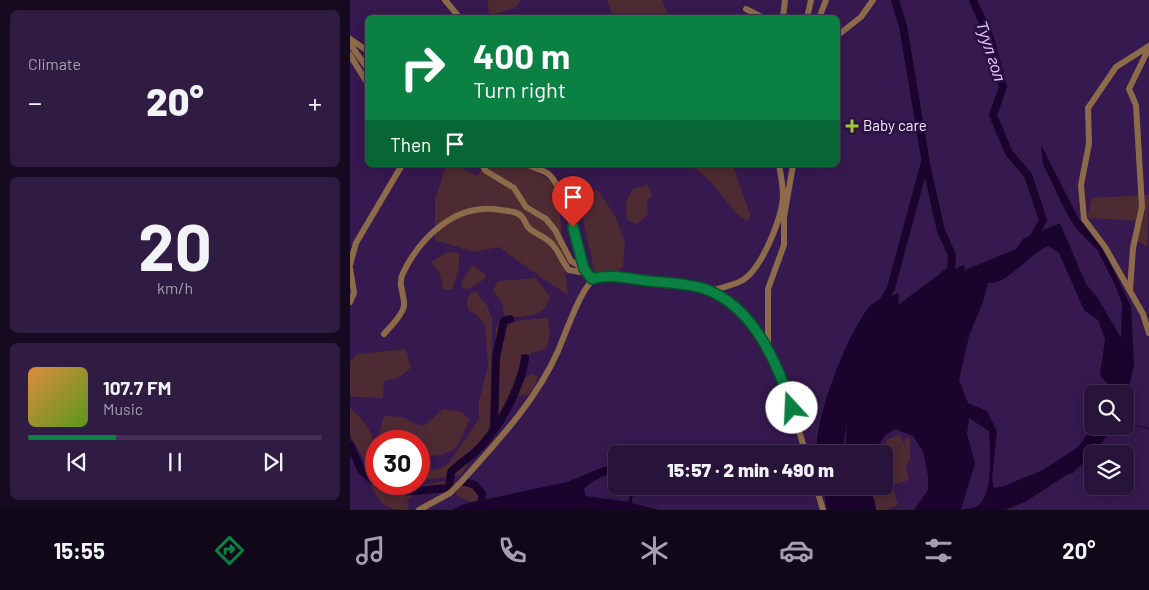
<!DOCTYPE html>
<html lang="en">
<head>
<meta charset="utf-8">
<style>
	:root { --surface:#28133b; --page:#301c42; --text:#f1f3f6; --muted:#a59eaf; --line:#443255; --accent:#0b8043 }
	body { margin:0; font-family:Barlow,sans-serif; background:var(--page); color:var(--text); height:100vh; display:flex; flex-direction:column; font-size:19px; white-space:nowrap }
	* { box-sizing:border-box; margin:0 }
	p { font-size:16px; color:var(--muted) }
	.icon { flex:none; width:28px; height:28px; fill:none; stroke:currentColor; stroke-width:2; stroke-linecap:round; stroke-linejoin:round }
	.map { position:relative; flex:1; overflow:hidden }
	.drawer { display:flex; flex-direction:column; gap:10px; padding:10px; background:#160a20; width:350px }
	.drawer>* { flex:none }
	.top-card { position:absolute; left:15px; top:15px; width:475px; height:152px; border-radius:8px; box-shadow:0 2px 12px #0003,0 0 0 1px var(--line); background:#0b8043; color:#fff; overflow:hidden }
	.buttons { position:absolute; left:734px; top:385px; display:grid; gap:10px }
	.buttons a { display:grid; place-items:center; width:50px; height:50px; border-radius:8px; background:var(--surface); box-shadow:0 2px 12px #0003,0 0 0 1px var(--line); font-size:25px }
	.speed { position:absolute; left:15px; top:430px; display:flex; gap:10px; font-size:25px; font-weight:700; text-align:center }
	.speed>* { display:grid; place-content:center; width:65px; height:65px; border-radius:50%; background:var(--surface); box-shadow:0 2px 12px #0003,0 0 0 1px var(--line); line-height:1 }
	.speed .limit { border:8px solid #d22; background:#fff; color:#111 }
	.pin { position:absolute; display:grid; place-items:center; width:42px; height:42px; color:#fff; margin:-51px -21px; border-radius:50% 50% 50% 0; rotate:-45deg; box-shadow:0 0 5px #0007 }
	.pin .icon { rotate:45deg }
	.me { position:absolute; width:55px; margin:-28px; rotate:340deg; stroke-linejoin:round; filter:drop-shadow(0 0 4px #0008) }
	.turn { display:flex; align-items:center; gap:18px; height:105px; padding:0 25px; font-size:22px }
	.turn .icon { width:65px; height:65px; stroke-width:2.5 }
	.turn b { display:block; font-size:35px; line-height:42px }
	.then { display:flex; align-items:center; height:48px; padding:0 25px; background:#0003; gap:10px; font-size:19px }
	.big { font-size:38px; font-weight:800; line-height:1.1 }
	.drawer .tile { flex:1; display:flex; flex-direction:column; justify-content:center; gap:8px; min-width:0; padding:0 18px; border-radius:8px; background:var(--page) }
	.drawer .dial { align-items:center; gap:0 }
	.dial b { font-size:65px; line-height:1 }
	.song { display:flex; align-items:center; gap:15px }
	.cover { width:60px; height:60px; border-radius:8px; background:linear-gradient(135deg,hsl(30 70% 55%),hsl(90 70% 35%)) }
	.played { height:5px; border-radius:2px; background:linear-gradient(90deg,var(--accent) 30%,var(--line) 30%) }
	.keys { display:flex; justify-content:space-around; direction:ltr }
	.heat { display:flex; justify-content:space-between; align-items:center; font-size:28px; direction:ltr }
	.trip { position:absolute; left:258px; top:445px; width:285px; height:50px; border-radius:8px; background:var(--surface); box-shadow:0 2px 12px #0003,0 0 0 1px var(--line); font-weight:800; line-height:50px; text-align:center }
	.tab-bar { display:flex; height:80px; justify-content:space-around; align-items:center; background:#100818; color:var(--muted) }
	.tab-bar .icon { width:35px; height:35px }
	.tab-bar .on { color:var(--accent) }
	.tab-bar b { font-size:22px; color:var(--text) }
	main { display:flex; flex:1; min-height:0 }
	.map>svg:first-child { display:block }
</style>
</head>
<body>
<main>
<section class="drawer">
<div class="tile"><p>Climate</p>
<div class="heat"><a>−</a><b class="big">20°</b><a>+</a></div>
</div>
<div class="tile dial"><b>20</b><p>km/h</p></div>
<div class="tile">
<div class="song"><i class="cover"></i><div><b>107.7 FM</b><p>Music</p></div></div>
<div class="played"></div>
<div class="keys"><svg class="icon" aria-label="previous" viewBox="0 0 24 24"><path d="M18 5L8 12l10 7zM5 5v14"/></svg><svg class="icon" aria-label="pause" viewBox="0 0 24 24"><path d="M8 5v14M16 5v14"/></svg><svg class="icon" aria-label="next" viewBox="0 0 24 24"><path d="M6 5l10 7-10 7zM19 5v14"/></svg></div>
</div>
</section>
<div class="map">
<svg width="799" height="510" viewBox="0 0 799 510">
	<rect width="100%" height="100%" fill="#36194f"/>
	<path fill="#4e2a32" d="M138 0H171L165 8 139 16Z
		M257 0H312L319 17H263Z
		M96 165H106L127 176 135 165H190L187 172 207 186 218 295 193 279 149 247 124 252 85 240V200Z
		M339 165H383L401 217 396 221C372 203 367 180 339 165Z
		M298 185 302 196 297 201 298 214 287 224 277 220 276 201 283 189Z
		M248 190 265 216 275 242 273 267 260 278 245 274 227 192Z
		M799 195 797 247 785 239 793 221 737 218 742 198Z
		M97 252 109 253V268L102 290 93 289 90 274 81 262Z
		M122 265 134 273 136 278 121 288 113 289 111 283Z
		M186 278 200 297C197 316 171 320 154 315L153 306 143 290 148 281Z
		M127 291 130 298 137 305 142 319 141 423 132 443 111 475 69 481V469L87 470 98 464 129 419V401L138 366 135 326 127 315 118 310 117 300 120 294Z
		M198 318 200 334 197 348 173 357 149 423 144 425 147 396 145 362 146 327 172 320Z
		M56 349 61 368 48 378 34 381 33 398 4 397 0 395V362L7 354Z
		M182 374 188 376 185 385 178 395 166 396 169 381Z
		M0 408C27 431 26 446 26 479L0 436Z
		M93 409 112 412 120 420C115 427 111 441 107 446 99 456 81 456 69 458V441L32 440 29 433 34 416 54 417 65 424 74 426Z
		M549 435 554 443 556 438H560V460L556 465 559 480 542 485 548 505 535 510H521L517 486H534V454H529L538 439Z
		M104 479 106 485 103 490 66 493 57 500 59 510C35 510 31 505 20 485L32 489 65 487Z
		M117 484 137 498 135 502 118 501 106 495 108 488Z"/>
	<path fill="#1a032d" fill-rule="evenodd" d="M691 145 729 219 753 249 781 306 784 365 775 404V394H757L759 385 750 375 755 339 748 320 734 310 709 253 698 246C679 254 657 285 638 283L633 302 619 336 609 380 618 403 637 411 647 431 642 479 644 488 654 486 693 470 728 447 743 426H763L748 448 723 473 718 474 675 502 655 510H564L578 490V476L573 451 563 436 545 429 534 436 524 454H495L497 423 491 454H467C463 422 498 331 520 306 526 299 540 297 549 293L548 305 587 276 614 265 615 270 666 249 673 239 710 223 736 284 747 297 771 338 772 303 765 285 748 251 724 226 716 212 693 164ZM619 418 639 431C640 448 644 497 627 506 623 508 616 509 611 510L625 463 617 434Z
		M266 466V474C255 473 242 481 234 489L236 496 278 502 280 496 278 486H283L282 503 309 510H102L114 504 217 482 254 467Z
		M473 486H507L508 489C522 490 525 497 526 510H477Z"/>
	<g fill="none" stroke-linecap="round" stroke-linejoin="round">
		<path stroke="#1a032d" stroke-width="1" d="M775 422 799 429"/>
		<path stroke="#1a032d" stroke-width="8" d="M545 0 553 26 577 169 591 231 602 255 601 270 593 276
			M623 0 640 38 653 87 643 115 659 153 678 175 693 220 682 241
			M530 307 541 288 575 162
			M144 429 146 357 154 321 160 319
			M0 445 12 471 26 483
			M115 482 125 485 132 494 131 510
			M27 484C48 497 76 489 99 488L101 472C111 462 124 455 133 444 151 424 172 385 175 358"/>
		<path stroke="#8d6b4a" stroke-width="6" d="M95 0 110 18
			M396 9 414 18
			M433 18 435 0
			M457 18 461 0
			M469 18 476 0
			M488 35 511 17 523 0
			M0 39 18 51
			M0 44 18 69
			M799 46 766 67 738 108 739 144 731 185 734 219 755 247 793 314 799 333
			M0 55 18 84
			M132 165 136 171 164 188 176 207 196 219 205 230 221 261 234 269
			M179 165C184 168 192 170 197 173 216 186 227 249 235 271
			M0 265 6 243 52 165
			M0 268 4 293 0 302
			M780 290 783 248 792 207 786 105 779 89 799 48
			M360 292C370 287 383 286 393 280 412 268 432 218 433 196 433 185 431 175 429 165
			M34 334C40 327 52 316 54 306 55 294 47 285 53 273 71 236 107 202 151 210 157 211 168 211 172 217 175 219 175 224 178 227 184 234 195 236 202 244 209 251 212 262 219 270L236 273
			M418 350V289L434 245V217L443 165
			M466 486 473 510
			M69 510 100 493 111 482C147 442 186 401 208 351 215 335 232 284 246 278 281 278 345 279 374 298 422 329 440 402 456 454"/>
	</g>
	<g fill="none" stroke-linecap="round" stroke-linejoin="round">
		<defs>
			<path id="route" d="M223 227 234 269 242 279C257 273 282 279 298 281 317 283 337 283 355 289 403 306 427 362 442 408"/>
		</defs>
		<use href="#route" stroke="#07532c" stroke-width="12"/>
		<use href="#route" stroke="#0b8043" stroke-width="9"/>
	</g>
	<path fill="#9dca31" stroke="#2c0f44" stroke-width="2" d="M499.5 118.5h5v5h5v5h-5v5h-5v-5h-5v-5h5z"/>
	<g text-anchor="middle" stroke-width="5" stroke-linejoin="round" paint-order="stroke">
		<g font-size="15" fill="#f4eefc" stroke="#2c0f44" text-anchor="start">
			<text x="513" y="131">Baby care</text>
		</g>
		<g font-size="16" font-style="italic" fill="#dfcaf9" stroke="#2c0f44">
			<text transform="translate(641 51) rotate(72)" y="6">Туул гол</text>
		</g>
	</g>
</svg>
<div class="buttons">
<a><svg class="icon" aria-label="search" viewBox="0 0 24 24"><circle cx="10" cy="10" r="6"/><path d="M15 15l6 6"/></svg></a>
<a><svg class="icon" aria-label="layers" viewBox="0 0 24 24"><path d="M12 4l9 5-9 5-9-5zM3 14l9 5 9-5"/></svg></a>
</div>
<div class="speed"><div class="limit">30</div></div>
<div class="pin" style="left:223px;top:227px;background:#d93025"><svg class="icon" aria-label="arrive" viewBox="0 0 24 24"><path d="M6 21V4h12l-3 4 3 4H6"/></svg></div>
<svg class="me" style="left:442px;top:408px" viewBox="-20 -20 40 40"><circle r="19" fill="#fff"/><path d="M0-13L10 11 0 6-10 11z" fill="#0b8043"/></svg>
<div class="trip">15:57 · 2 min · 490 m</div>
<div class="top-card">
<div class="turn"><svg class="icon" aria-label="right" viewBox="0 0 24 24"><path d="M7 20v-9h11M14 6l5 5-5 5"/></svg><div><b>400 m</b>Turn right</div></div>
<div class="then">Then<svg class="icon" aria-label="arrive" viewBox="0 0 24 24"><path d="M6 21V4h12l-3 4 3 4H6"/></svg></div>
</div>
</div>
</main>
<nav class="tab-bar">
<b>15:55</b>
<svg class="icon on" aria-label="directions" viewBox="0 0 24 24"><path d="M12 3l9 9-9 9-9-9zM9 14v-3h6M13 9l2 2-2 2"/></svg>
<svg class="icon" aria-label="music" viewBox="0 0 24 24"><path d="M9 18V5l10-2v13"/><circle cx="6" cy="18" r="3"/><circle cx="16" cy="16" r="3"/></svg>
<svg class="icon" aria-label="phone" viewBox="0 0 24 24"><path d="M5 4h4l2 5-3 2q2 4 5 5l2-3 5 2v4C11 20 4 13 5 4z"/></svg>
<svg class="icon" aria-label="climate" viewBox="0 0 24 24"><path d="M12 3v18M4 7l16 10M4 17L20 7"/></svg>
<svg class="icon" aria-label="car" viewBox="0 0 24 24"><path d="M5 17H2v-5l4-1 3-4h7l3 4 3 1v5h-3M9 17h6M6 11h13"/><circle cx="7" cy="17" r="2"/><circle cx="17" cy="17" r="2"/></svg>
<svg class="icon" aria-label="filters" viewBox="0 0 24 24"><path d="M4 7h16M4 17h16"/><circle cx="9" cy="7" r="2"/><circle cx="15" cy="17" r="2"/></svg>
<b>20°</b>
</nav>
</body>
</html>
